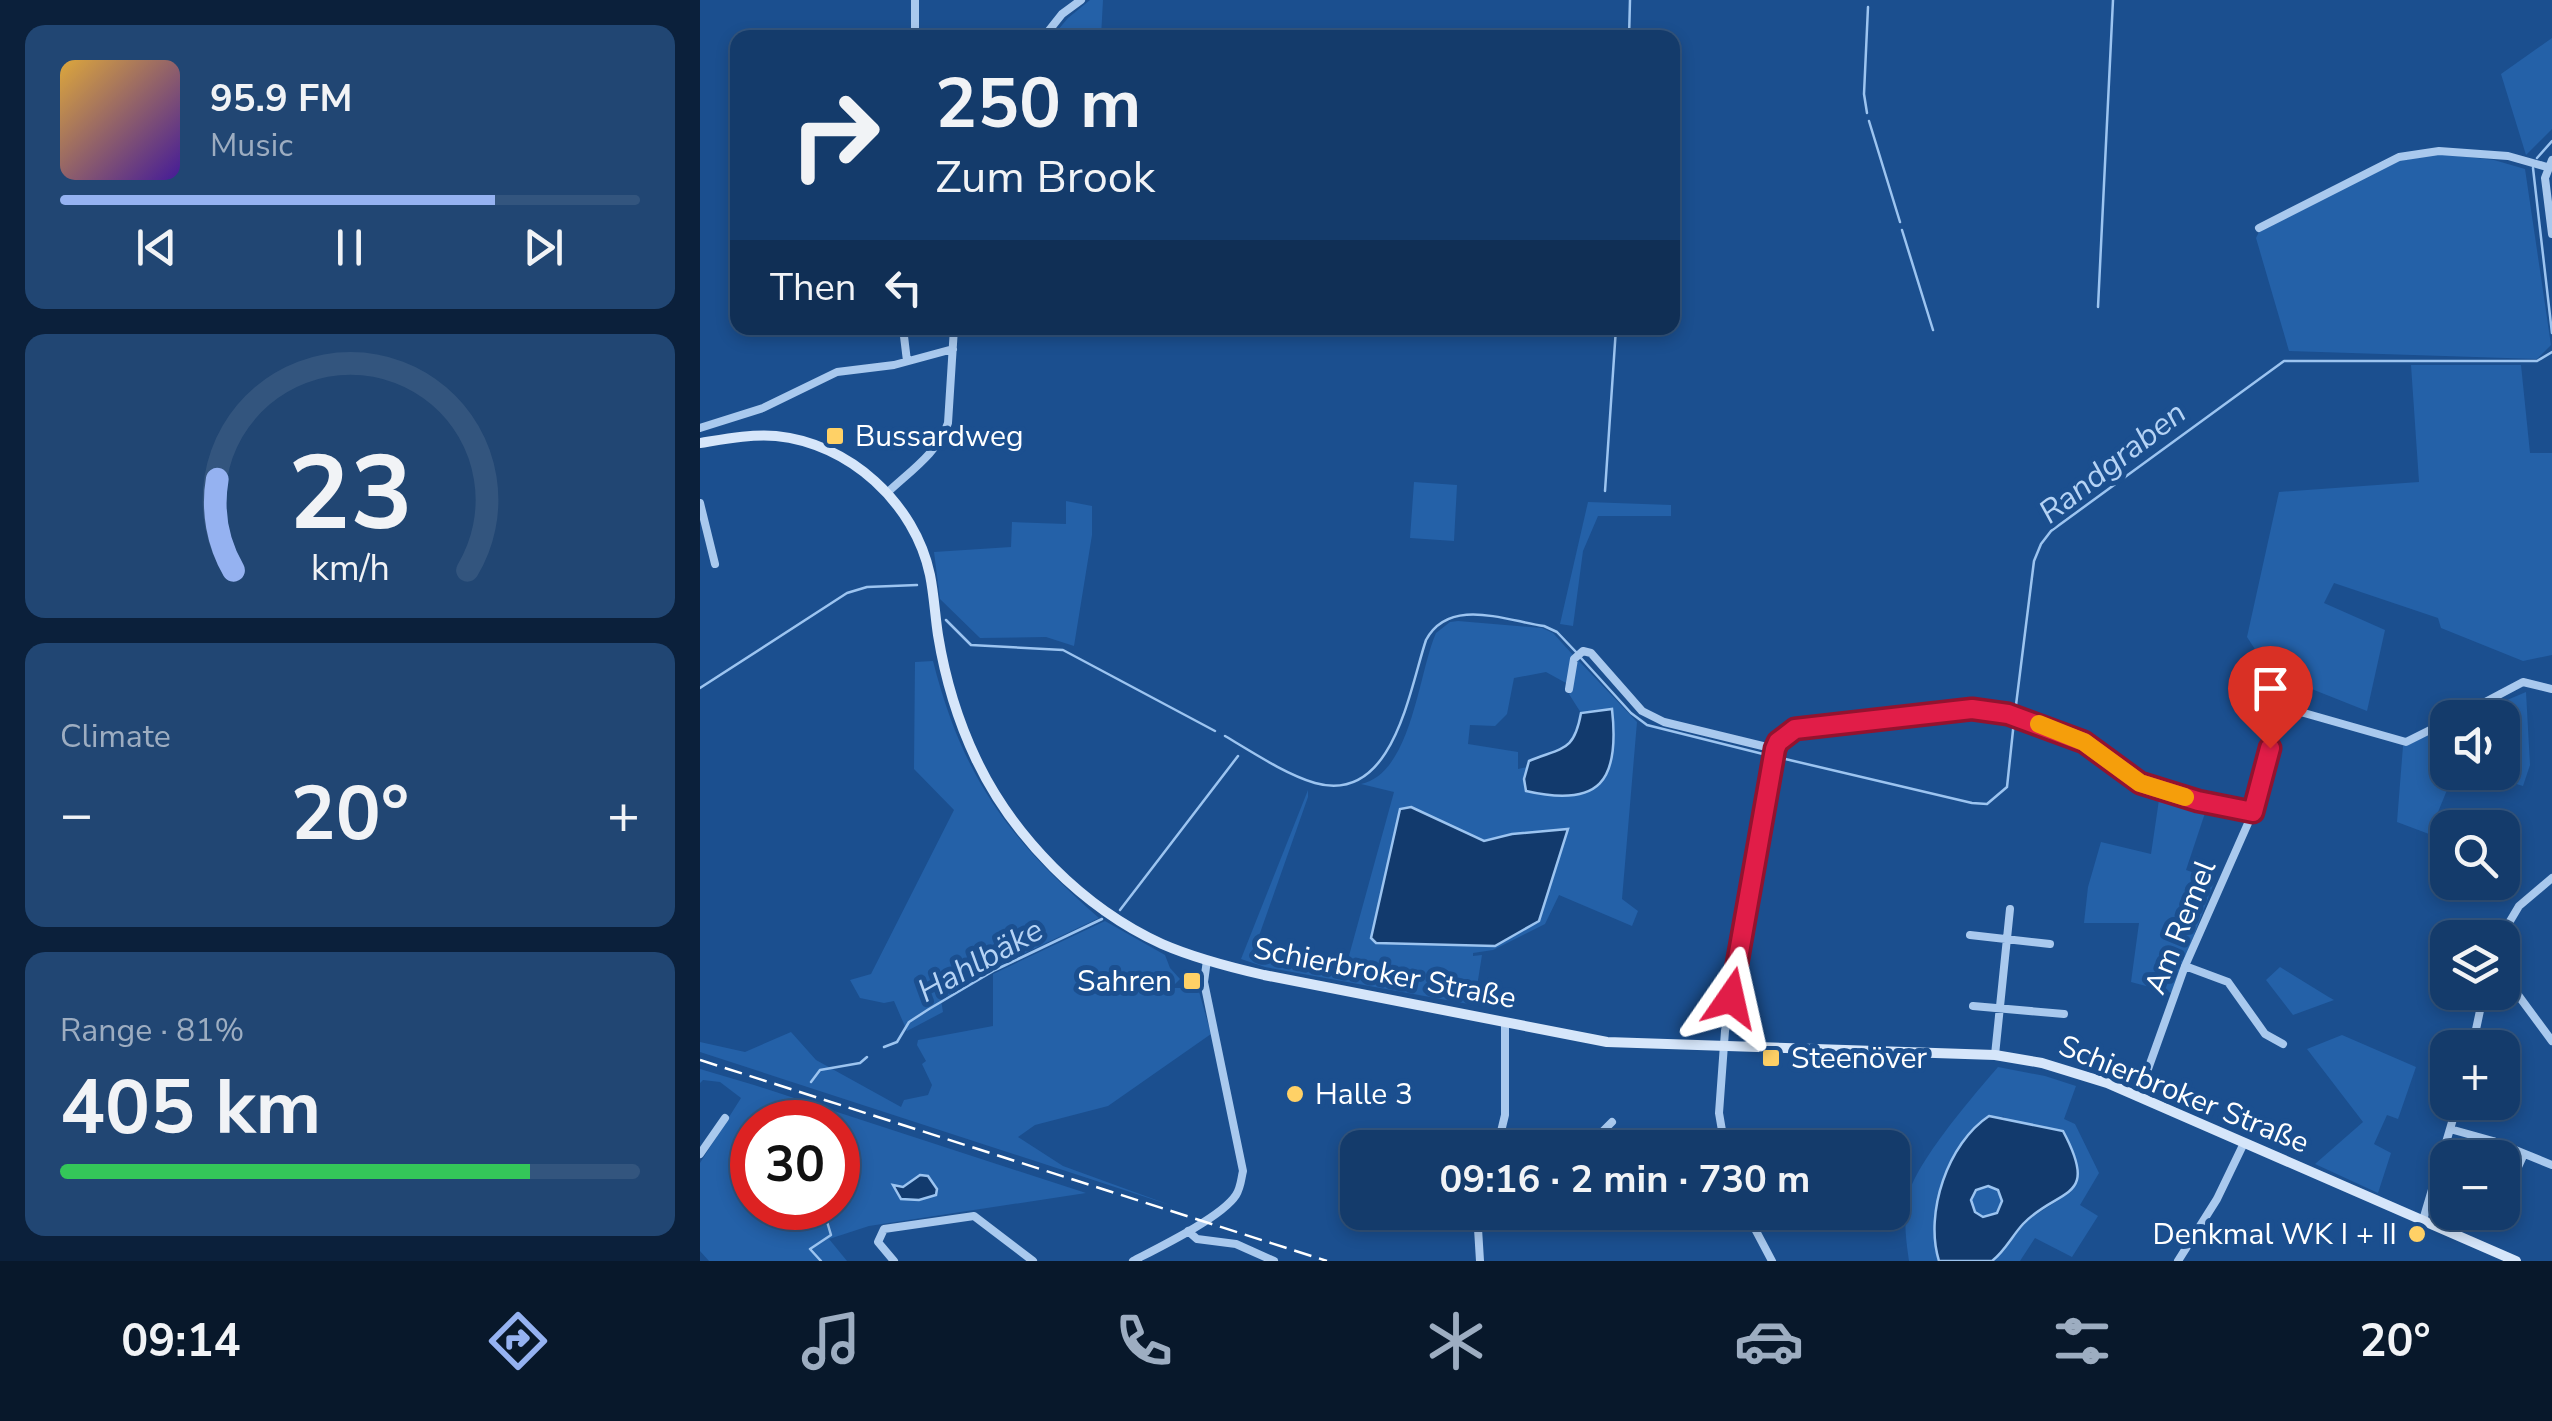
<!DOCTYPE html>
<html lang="en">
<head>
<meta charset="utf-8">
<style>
	:root { --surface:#143b6b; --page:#214673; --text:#f1f3f6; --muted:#9dadc1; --line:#33557e; --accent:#95b2f1 }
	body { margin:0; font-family:"Nunito Sans",sans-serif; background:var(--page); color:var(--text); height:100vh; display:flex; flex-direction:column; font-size:38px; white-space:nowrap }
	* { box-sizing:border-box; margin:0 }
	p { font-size:32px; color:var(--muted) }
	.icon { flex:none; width:55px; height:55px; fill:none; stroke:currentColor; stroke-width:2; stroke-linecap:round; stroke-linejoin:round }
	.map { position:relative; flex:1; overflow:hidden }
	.details { display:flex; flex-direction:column; gap:25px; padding:25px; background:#0b203b; width:700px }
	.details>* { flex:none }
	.banner { position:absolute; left:30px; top:30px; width:950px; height:305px; border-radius:20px; box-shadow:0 5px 15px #0003,0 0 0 2px var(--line); background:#143b6b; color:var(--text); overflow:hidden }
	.tools { position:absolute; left:1730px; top:700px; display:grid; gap:20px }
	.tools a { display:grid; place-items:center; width:90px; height:90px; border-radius:20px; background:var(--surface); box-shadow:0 5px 15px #0003,0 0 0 2px var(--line); font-size:50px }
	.speed { position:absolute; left:30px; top:1100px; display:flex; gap:20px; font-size:50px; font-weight:700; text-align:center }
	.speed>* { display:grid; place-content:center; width:130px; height:130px; border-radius:50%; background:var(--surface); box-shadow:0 5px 15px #0003,0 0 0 2px var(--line); line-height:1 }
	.speed .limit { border:15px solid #d22; background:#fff; color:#111 }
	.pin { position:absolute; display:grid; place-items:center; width:85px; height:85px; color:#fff; margin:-102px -42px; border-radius:50% 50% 50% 0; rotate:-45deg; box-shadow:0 0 10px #0007 }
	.pin .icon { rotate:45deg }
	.me { position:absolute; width:110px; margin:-55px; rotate:11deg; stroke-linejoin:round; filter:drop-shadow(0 0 8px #0008) }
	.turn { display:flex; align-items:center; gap:35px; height:210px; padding:0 40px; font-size:45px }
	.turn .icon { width:130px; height:130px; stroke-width:2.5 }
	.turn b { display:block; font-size:70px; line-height:85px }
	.then { display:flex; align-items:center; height:95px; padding:0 40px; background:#0003; gap:20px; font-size:38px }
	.big { font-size:75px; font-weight:700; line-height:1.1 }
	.details .widget { flex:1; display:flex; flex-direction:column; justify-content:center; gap:15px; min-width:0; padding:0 35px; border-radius:20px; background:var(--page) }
	.details .dial { align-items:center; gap:0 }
	.dial svg { height:260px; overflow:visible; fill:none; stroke:var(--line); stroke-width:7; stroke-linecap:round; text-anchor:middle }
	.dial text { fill:var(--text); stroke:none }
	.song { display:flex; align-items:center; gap:30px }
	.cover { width:120px; height:120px; border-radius:15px; background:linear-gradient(135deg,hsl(40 70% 55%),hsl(260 70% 35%)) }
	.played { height:10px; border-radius:5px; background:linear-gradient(90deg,var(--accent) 75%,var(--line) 75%) }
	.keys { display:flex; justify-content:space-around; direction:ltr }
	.heat { display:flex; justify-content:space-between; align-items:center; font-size:55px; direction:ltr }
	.charge { height:15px; border-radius:8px; background:linear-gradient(90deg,#34c759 81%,var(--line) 0) }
	.trip { position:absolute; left:640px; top:1130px; width:570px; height:100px; border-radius:20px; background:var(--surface); box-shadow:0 5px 15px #0003,0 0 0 2px var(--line); font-weight:700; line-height:100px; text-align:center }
	.tab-bar { display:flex; height:160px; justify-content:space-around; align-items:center; background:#08182b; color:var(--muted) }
	.tab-bar .icon { width:70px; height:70px }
	.tab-bar .on { color:var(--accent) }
	.tab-bar b { font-size:45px; color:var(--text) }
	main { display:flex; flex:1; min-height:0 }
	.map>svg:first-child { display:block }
</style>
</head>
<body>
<main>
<section class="details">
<div class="widget">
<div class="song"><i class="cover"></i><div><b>95.9 FM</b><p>Music</p></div></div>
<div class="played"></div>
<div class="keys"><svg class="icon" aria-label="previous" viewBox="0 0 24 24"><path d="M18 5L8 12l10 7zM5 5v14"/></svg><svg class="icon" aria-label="pause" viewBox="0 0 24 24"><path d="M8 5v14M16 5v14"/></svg><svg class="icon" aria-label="next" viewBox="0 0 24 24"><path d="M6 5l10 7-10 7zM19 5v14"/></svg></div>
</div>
<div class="widget dial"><svg viewBox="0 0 100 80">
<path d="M14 69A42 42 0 1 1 86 69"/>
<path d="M14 69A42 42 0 0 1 9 41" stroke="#95b2f1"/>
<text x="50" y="56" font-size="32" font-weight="700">23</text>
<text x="50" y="72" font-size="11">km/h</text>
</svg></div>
<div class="widget"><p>Climate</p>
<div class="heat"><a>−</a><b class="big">20°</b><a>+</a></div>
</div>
<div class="widget"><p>Range · 81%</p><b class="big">405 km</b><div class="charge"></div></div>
</section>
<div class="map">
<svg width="1852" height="1261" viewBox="0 0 1852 1261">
	<rect width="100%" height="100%" fill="#1b4f8f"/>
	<path fill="#2461a8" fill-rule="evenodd" d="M390 0H403L401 37H352L368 18Z
		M1852 38V129L1826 155 1801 74Z
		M1741 154 1794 160 1825 169 1851 345 1837 359 1589 351 1556 238 1560 230 1697 161Z
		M1711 365H1821L1830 453H1852V655L1823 661 1741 628 1738 618 1634 583 1624 603 1685 630 1667 711 1589 680 1564 663 1547 637 1579 492 1719 482Z
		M714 482 757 485 754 541 710 538Z
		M366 501 392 506V535L374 646 346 637 280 638 240 599 234 552 311 547 312 522 366 524Z
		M888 502 971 505V516H898L883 551 873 626 860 624Z
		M758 621 842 628 853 633 873 655 866 683 846 672 814 678 807 714 795 726 770 725 768 744 818 752V769L827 767 824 779 826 791 912 710 881 713 869 694 878 660 937 722 922 899 938 911 932 926 859 895 845 924 793 950 773 953V956L782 955 774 1005 565 967 541 959 608 790V797L554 950 591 965 644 974 694 792 661 784C712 773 718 674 736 633L750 622ZM711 807 784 841 795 946 676 943 671 938Z
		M233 661C263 779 309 839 399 918L293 968 241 1000 243 1012 207 1031 194 1001 184 1003 160 998 150 980 171 974 254 810 214 769 215 662Z
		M1826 692 1830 765 1823 786 1781 773 1802 772V718L1767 717Z
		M1747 726 1748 772 1754 773 1729 834 1697 822 1703 746Z
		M1460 793 1506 810 1486 870 1515 880 1472 993 1431 982 1439 923H1384L1388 887 1401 842 1451 854Z
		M405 921 465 955 470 968 480 979 471 988H498L511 1034 408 1106 335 1125 318 1137 363 1166 470 1205 0 1052V1042L45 1052 91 1032 116 1060 201 1107 204 1100 228 1095 232 1085 222 1064 226 1061 217 1045 218 1040 293 1026V974Z
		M1580 967 1627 996 1634 1000 1593 1015 1566 980Z
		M1642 1035 1716 1067 1698 1119 1687 1115 1674 1144 1691 1153 1678 1193 1615 1164 1663 1122 1607 1049Z
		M1298 1067 1345 1076 1376 1086 1364 1119 1375 1124 1399 1173 1380 1205 1398 1216 1372 1257 1335 1238 1320 1261H1292L1326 1221 1371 1192 1303 1116 1235 1248 1239 1261H1209C1206 1240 1203 1219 1208 1197 1215 1163 1274 1095 1298 1067Z
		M0 1069 54 1085 386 1193 169 1226 129 1239 147 1261H9L0 1251V1163L41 1098 20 1082 3 1080 0 1083ZM52 1122H138V1208H52Z
		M1271 1202a16 16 0 1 1 32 0a16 16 0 1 1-32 0Z"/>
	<path fill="#123a6d" stroke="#9cc4f0" stroke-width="2.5" fill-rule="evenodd" d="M912 709C920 781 900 808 826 791L824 779 829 761C863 747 874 752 881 713Z
		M711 807 784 841 812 834 868 829 839 921 795 946 676 943 671 938 700 809Z
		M1289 1116 1363 1131C1401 1202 1358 1187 1323 1224 1312 1236 1305 1251 1292 1261H1239C1224 1213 1248 1143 1289 1116ZM1288 1186 1298 1190 1302 1201 1297 1213 1283 1217 1275 1212 1271 1200 1276 1190Z
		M220 1175 228 1176 237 1189 236 1195 219 1200 201 1199 193 1185 203 1187Z"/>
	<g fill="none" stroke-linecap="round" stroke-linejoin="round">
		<path stroke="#9cc4f0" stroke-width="2.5" d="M929 38 930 0
			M1167 113 1164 94 1168 7
			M1169 121 1200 222
			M1837 158 1852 141
			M1833 168 1852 333
			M1202 230 1233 330
			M1398 307 1413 0
			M905 491 916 328
			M246 620 271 645 363 650 515 731
			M881 658 931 713 947 725 1067 755
			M0 688 147 593 167 587 217 585
			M1315 713 1334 561 1341 544 1351 531 1584 361H1837L1852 352
			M525 736C552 752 585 774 615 783 693 805 709 691 726 640 749 597 804 620 844 626L857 632 876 652
			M1081 758 1272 803 1287 804 1307 787 1314 721
			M420 910 538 756
			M184 1047 197 1042 209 1022 229 1009 295 970 402 919
			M111 1082 120 1070 160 1063 167 1057
			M103 1107 106 1122
			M121 1261 110 1249 131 1235 123 1208"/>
		<path stroke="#a9c9ee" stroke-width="8" d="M215 38V0
			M343 38 362 14 381 0
			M1852 160 1845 178 1852 234
			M1559 228 1699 157 1739 151 1808 156 1847 167
			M203 328 207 361
			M0 428 63 408 137 372 194 365 253 349
			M187 493C209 472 238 453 248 423L254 328
			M0 503 15 564
			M869 689 874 659 883 651 891 653 942 711 964 722 1075 749
			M1755 718 1823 682 1852 689
			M1270 935 1350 944
			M1800 938 1819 906 1852 878
			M1485 966 1528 982 1565 1034 1583 1044
			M1802 990 1818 995 1852 1041
			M1273 1006 1364 1014
			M1772 1048 1784 992
			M1295 1055 1310 909
			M1438 1097 1485 966 1553 812 1579 717 1590 709 1706 742 1748 721
			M1750 1129 1793 1141 1852 1165
			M797 1148 805 1115V1023
			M897 1148 900 1134 912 1122
			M1025 1148 1019 1113 1025 1031 1075 749 1088 733 1115 725 1273 709 1309 714 1384 742 1440 783 1498 801 1553 812
			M0 1154 25 1118
			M1802 1202 1823 1156
			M777 1212 780 1261
			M1046 1212 1072 1261
			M1797 1215 1798 1212
			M1723 1220 1758 1102
			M488 1231 497 1239 536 1244 574 1261
			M194 1261 178 1242 184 1229 274 1216 333 1261
			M433 1261C458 1248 522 1217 536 1195 541 1187 541 1179 543 1171L504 982 507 960
			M1478 1261 1517 1199 1544 1143"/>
		<path stroke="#d6e6fa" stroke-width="10" d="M0 443C25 439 50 434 76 436 149 443 215 503 230 575 234 595 235 615 238 635 245 678 257 719 276 759 313 837 383 908 462 944 494 958 529 967 564 975L907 1042 1295 1055 1342 1063 1407 1083 1816 1261"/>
		<path stroke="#fff" stroke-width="2.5" stroke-dasharray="18 8" stroke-linecap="butt" d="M0 1060 627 1261"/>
	</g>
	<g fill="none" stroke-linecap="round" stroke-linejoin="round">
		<defs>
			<path id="route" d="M1031 998 1075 749 1078 742 1095 729 1272 709 1308 714 1384 742 1440 783 1498 801 1553 812 1570 748"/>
		</defs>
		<use href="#route" stroke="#92132f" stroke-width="25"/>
		<use href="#route" stroke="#e11d48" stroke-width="18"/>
		<path stroke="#f59e0b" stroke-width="18" d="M1339 724 1384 742 1440 783 1485 797"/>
	</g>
	<g fill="#ffd166" stroke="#1b4f8f" stroke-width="4">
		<rect x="125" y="426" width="20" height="20" rx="5"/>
		<rect x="482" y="971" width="20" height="20" rx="5"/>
		<rect x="1061" y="1048" width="20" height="20" rx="5"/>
		<circle cx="595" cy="1094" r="10"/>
		<circle cx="1717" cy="1234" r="10"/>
	</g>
	<g text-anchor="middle" stroke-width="10" stroke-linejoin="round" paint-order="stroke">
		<g font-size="30" fill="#fff" stroke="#1b4f8f" text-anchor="start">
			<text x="155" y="446">Bussardweg</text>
			<text x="472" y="991" text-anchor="end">Sahren</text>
			<text x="1091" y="1068">Steenöver</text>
			<text x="615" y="1104">Halle 3</text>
			<text x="1697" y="1244" text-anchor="end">Denkmal WK I + II</text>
		</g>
		<g font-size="30" fill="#fff" stroke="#1b4f8f">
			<text transform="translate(1480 927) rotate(-68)" y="10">Am Remel</text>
			<text transform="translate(685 973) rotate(11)" y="10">Schierbroker Straße</text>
			<text transform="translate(1484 1094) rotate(22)" y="10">Schierbroker Straße</text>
		</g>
		<g font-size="32" font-style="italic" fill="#b5d3f5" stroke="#1b4f8f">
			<text transform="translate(1412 462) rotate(-38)" y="11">Randgraben</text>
			<text transform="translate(280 960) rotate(-29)" y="11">Hahlbäke</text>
		</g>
	</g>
</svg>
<div class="tools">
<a><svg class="icon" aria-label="sound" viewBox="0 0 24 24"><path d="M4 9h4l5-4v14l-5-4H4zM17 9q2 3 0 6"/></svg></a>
<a><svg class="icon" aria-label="search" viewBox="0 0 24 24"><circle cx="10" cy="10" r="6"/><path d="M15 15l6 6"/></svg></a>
<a><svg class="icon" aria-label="layers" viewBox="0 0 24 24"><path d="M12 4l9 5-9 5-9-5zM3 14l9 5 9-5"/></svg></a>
<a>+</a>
<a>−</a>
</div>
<div class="speed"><div class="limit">30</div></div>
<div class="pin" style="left:1570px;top:748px;background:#d93025"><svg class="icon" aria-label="arrive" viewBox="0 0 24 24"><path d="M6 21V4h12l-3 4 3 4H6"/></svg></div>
<svg class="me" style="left:1031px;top:998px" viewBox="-20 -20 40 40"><path d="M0-17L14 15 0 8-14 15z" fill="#e11d48" stroke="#fff" stroke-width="4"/></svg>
<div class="trip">09:16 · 2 min · 730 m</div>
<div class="banner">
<div class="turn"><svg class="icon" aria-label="right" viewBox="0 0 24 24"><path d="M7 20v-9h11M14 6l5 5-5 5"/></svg><div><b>250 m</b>Zum Brook</div></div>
<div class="then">Then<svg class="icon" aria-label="left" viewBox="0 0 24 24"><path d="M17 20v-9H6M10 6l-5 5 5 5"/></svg></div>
</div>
</div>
</main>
<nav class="tab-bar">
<b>09:14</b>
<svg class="icon on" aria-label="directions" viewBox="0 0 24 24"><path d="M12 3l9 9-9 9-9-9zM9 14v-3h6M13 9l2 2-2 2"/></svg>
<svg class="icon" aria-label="music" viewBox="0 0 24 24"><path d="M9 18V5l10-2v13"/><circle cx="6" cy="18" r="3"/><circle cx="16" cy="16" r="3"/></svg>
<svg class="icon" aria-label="phone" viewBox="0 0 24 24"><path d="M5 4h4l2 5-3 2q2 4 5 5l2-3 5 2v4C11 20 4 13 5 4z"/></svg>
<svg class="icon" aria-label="climate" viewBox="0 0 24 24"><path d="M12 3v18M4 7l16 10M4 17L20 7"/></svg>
<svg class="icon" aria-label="car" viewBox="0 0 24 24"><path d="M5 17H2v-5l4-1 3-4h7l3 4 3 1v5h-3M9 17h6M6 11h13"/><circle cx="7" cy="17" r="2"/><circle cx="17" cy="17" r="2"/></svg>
<svg class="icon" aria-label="filters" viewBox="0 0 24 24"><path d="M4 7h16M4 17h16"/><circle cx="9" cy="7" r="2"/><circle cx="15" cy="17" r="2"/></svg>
<b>20°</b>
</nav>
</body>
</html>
